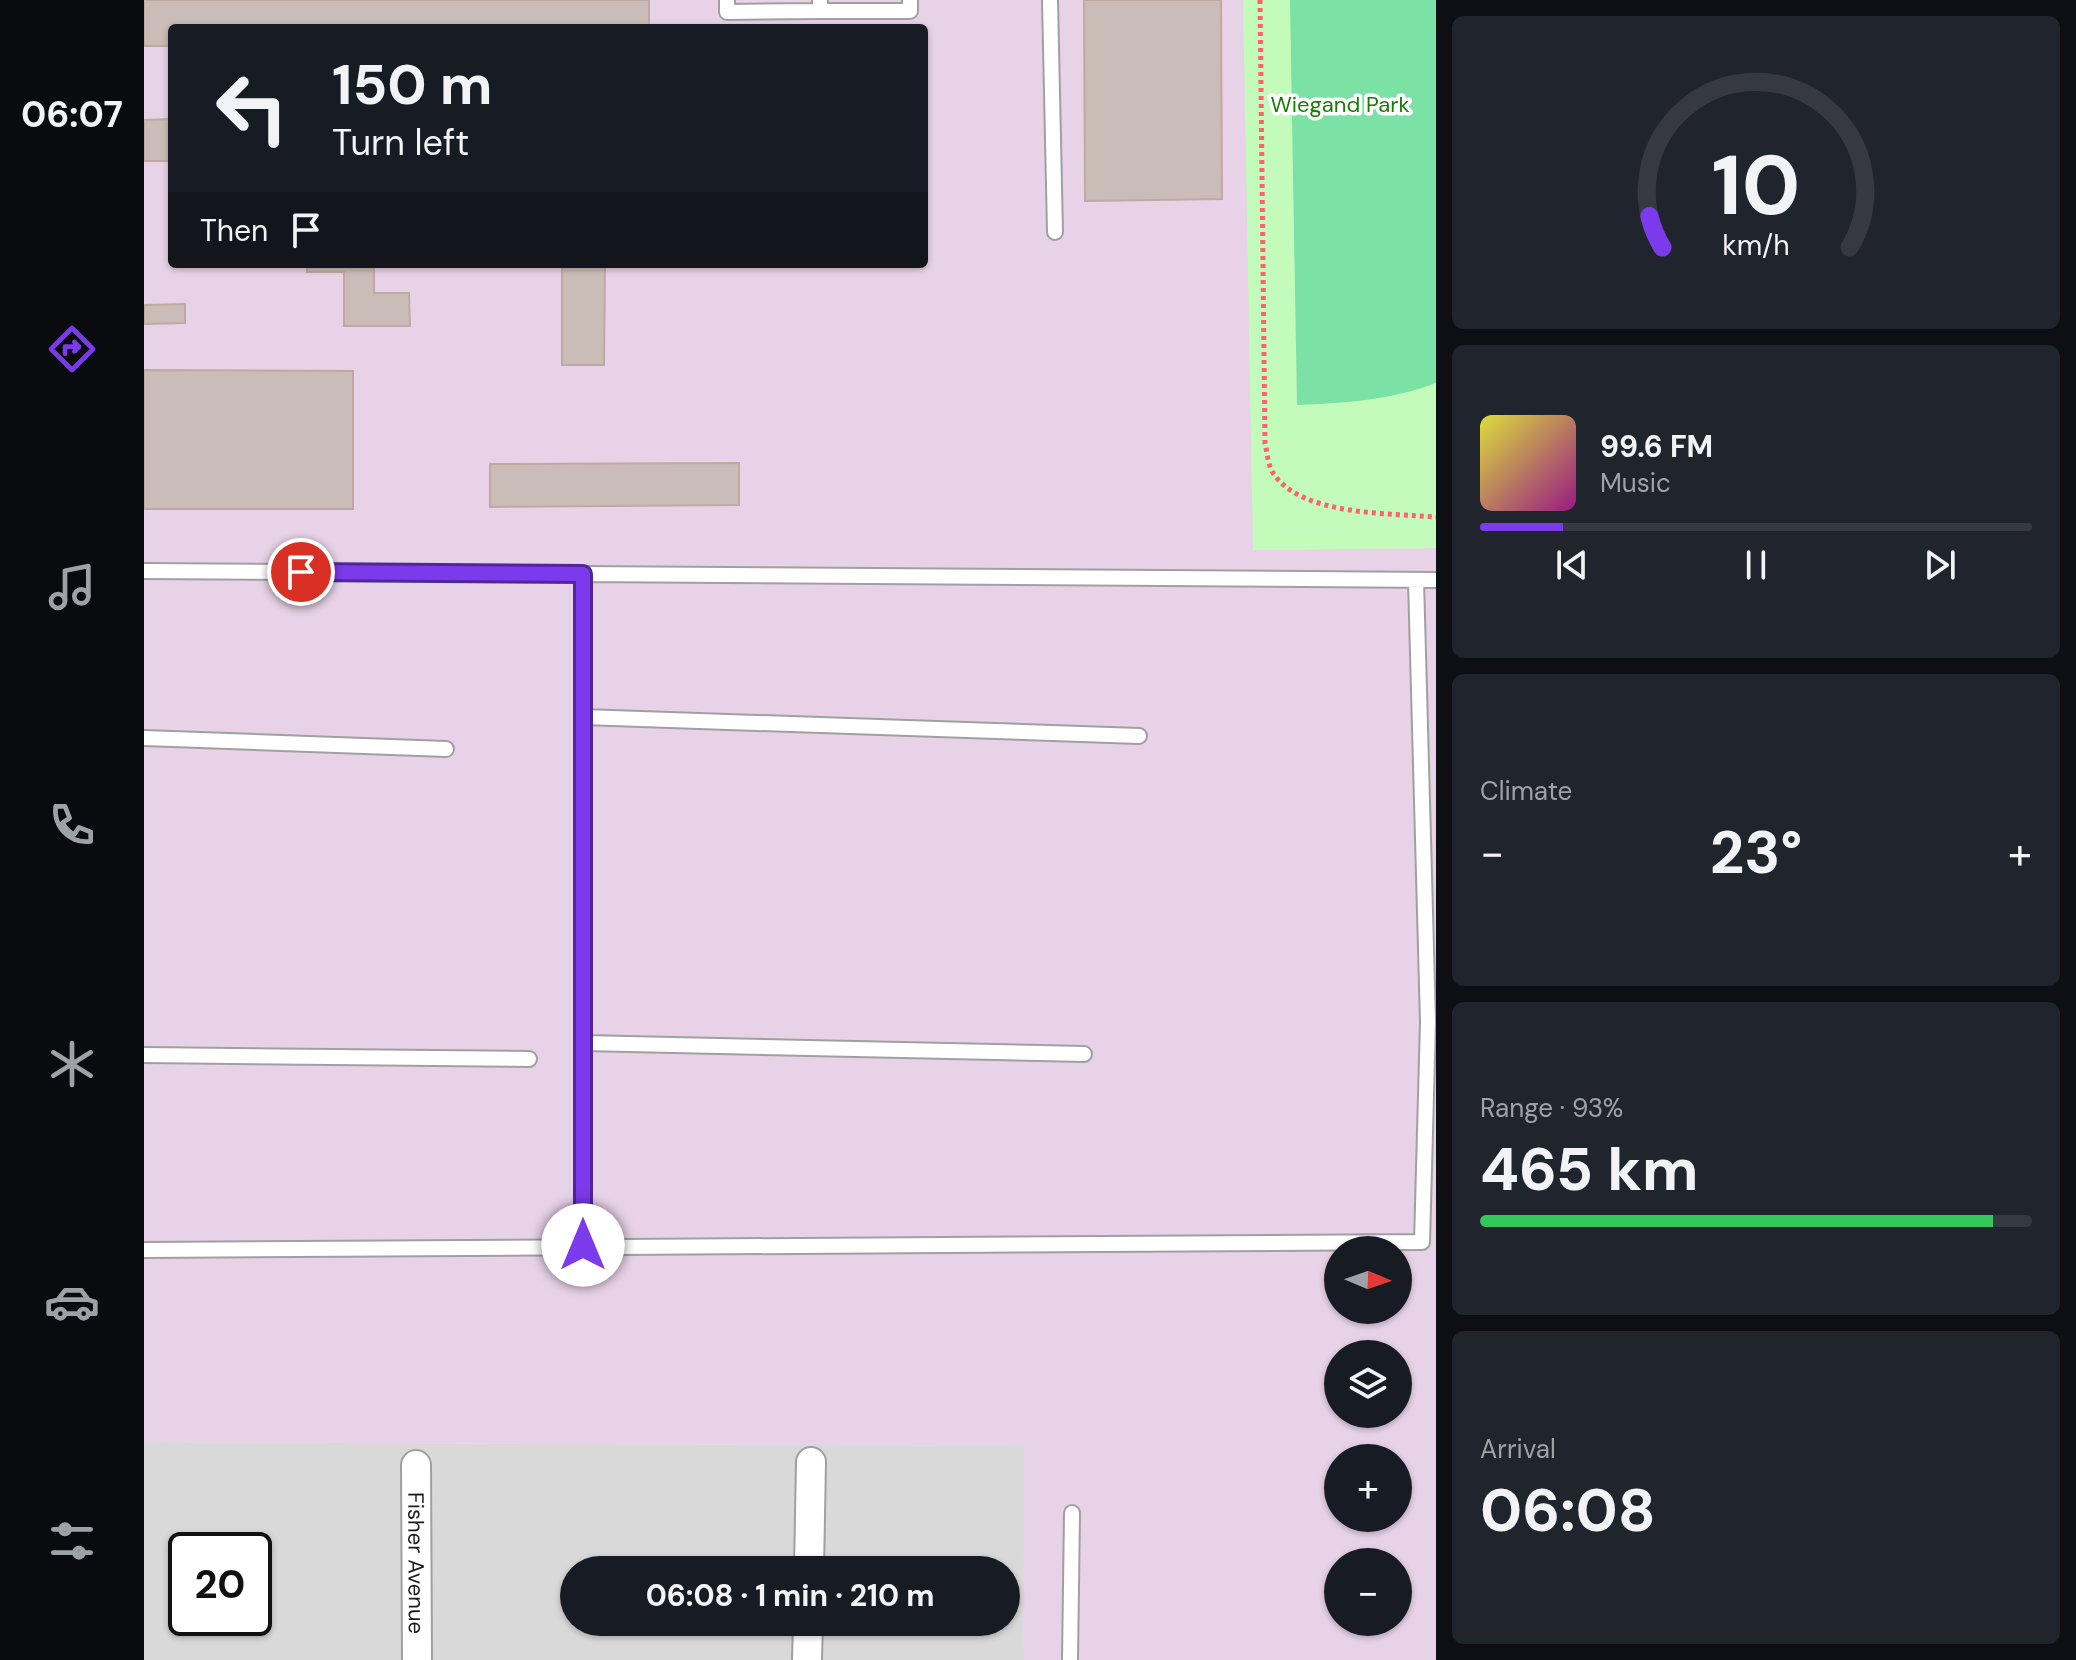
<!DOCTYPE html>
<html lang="en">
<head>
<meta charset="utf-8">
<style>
	:root { --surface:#171b24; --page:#20242c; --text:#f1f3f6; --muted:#9ea1a6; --line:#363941; --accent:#7c3aed }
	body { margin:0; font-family:"DM Sans",sans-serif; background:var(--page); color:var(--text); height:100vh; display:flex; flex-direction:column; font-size:30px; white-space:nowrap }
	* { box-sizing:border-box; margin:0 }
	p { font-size:26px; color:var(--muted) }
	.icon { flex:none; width:44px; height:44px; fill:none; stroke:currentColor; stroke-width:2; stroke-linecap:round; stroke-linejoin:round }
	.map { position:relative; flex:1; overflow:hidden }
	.sheet { display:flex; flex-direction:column; gap:16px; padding:16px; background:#0d0f14; width:640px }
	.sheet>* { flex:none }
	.banner { position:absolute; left:24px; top:24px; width:760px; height:244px; border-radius:8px; box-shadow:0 2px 6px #0004; background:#171b24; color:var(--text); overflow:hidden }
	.needle { width:52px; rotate:92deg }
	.controls { position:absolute; left:1180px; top:1236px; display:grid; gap:16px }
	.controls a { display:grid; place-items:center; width:88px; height:88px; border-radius:50%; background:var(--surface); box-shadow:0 2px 6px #0004; font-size:40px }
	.speed { position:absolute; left:24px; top:1532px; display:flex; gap:16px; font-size:40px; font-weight:700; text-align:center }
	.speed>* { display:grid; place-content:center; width:104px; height:104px; border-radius:50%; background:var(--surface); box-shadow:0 2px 6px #0004; line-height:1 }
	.speed .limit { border:4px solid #111; border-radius:12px; background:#fff; color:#111 }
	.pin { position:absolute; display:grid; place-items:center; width:68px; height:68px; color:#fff; margin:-34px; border:4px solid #fff; border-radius:50%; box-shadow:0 2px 8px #0007 }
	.me { position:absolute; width:88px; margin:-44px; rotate:0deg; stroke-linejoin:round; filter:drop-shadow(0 0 6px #0008) }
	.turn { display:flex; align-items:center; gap:28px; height:168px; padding:0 32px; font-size:36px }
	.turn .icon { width:104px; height:104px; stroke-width:2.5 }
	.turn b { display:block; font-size:56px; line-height:68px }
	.then { display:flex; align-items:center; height:76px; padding:0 32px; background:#0003; gap:16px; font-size:30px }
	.big { font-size:60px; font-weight:700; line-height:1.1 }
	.sheet .widget { flex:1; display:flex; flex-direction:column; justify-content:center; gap:12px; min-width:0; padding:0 28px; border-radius:12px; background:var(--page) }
	.sheet .dial { align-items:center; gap:0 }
	.dial svg { height:208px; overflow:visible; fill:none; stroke:var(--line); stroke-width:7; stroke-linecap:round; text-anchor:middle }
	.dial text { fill:var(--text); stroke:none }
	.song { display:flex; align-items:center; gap:24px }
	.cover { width:96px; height:96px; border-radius:12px; background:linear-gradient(135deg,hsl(60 70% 55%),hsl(310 70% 35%)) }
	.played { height:8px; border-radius:4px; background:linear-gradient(90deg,var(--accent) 15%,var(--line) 15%) }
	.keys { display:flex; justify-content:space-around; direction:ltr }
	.heat { display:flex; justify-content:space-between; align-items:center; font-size:44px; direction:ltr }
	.charge { height:12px; border-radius:6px; background:linear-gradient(90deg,#34c759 93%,var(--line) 0) }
	.trip { position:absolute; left:416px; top:1556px; width:460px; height:80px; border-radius:40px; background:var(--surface); box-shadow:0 2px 6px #0004; font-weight:700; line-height:80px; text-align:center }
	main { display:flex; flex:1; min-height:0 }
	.dock { display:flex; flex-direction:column; width:144px; justify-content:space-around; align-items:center; background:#090b0e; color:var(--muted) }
	.dock .icon { width:56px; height:56px }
	.dock .on { color:var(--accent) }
	.dock b { font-size:36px; color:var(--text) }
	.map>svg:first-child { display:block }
</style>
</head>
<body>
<main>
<nav class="dock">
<b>06:07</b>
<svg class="icon on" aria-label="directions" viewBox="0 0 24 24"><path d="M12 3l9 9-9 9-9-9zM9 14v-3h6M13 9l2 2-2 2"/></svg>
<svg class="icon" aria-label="music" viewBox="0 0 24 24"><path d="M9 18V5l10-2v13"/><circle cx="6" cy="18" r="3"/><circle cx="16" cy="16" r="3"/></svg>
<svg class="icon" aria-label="phone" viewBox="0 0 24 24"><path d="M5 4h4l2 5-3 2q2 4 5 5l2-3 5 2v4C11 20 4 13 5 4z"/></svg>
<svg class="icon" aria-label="climate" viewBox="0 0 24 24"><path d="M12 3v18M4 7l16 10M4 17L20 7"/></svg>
<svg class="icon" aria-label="car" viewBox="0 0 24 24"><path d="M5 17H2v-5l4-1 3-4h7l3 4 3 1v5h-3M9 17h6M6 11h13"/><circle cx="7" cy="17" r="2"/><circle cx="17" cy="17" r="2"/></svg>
<svg class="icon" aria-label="filters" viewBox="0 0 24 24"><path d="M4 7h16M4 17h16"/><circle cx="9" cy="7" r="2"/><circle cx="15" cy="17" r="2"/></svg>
</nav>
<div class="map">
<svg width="1292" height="1660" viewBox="0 0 1292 1660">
	<rect width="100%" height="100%" fill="#eee7e1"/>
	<path fill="#dad9d9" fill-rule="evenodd" d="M0 1442 881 1446 879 1660H0ZM42 1550H110V1618H42ZM430 1570H862V1622H430Z"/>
	<path fill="#e7d2e7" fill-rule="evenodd" d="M0 0H1121L1110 550 1292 548V1660H879L880 1446 0 1442ZM28 28H780V264H28ZM1194 1250H1254V1310H1194ZM1194 1354H1254V1414H1194ZM1194 1458H1254V1518H1194ZM1194 1562H1254V1622H1194Z"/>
	<path fill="#c3fbba" d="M1099 0H1292V548L1109 550Z"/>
	<path fill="#7be1a4" d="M1146 0H1292V383C1247 400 1201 403 1153 405Z"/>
	<path fill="#cabcb7" stroke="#c0a9a3" stroke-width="2" d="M0 0H505V28H28V46H0Z
		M940 0H1077L1078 199 941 201Z
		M28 119V161H0V120Z
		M163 264H230V293H265L266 326H200V272H163Z
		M418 264H461L460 365H418Z
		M41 304V323L0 324V305Z
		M0 370 209 371V509H0Z
		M595 463V505L346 507V464Z"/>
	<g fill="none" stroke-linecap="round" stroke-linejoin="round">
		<defs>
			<path id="service" d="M583 0V12L676 11V0
				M906 0 911 232
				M676 11H766V0
				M0 571 1292 580
				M439 574V1245
				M439 717 995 736
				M0 738 302 749
				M439 1043 940 1054
				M0 1055 385 1059
				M0 1250 1278 1242 1284 1022 1272 580
				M926 1660 928 1513"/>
			<g id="minor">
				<path id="s1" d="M272 1465 273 1660"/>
				<path d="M665 1570 667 1462"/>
				<path d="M663 1660 664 1622"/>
			</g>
		</defs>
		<use href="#service" stroke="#a0a0a0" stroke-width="18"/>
		<use href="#minor" stroke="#a0a0a0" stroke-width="32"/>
		<path stroke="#ff6171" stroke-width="5" stroke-dasharray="4 4" stroke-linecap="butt" d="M1116 0 1121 443C1123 452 1124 465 1129 473 1157 516 1245 513 1292 517"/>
		<use href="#service" stroke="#fff" stroke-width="14"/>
		<use href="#minor" stroke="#fff" stroke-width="28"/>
	</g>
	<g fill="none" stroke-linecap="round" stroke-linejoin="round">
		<defs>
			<path id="route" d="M157 572 439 574V1245"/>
		</defs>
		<use href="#route" stroke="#51269a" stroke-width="20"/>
		<use href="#route" stroke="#7c3aed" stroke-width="14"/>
	</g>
	<g text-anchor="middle" stroke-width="7" stroke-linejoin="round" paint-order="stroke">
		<g font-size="22" fill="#167d07" stroke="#fff">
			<text x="1196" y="112">Wiegand Park</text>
		</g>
		<g font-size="22" fill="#1c1c1c" stroke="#fff">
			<text dy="8" stroke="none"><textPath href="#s1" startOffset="98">Fisher Avenue</textPath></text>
		</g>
	</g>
</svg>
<div class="controls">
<a><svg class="needle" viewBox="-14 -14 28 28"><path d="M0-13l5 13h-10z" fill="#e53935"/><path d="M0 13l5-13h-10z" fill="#9ea1a6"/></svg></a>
<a><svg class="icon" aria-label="layers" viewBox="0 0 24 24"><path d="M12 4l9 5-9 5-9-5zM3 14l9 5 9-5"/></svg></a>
<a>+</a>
<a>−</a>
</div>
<div class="speed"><div class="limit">20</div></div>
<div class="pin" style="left:157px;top:572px;background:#d93025"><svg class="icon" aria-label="arrive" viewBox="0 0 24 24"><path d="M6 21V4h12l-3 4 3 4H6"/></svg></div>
<svg class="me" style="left:439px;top:1245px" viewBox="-20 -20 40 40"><circle r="19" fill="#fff"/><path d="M0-13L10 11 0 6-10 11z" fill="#7c3aed"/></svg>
<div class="trip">06:08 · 1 min · 210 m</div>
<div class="banner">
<div class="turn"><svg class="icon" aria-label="left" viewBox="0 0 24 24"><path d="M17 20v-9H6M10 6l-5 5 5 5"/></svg><div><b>150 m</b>Turn left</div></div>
<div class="then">Then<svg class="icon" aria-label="arrive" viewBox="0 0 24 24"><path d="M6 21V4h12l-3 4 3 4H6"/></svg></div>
</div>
</div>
<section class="sheet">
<div class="widget dial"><svg viewBox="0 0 100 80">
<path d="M14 69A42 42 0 1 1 86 69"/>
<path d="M14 69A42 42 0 0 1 9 57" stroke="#7c3aed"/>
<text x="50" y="56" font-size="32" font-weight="700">10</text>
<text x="50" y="72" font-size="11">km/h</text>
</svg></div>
<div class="widget">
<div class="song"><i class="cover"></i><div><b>99.6 FM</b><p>Music</p></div></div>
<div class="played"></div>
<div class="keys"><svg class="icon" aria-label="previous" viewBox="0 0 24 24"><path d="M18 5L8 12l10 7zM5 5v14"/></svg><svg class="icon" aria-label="pause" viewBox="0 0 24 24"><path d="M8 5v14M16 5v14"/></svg><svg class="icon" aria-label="next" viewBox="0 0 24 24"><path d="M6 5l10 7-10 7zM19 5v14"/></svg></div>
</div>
<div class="widget"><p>Climate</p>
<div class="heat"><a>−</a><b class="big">23°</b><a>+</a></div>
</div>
<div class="widget"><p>Range · 93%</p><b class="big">465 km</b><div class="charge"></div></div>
<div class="widget"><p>Arrival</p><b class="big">06:08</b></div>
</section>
</main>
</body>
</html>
